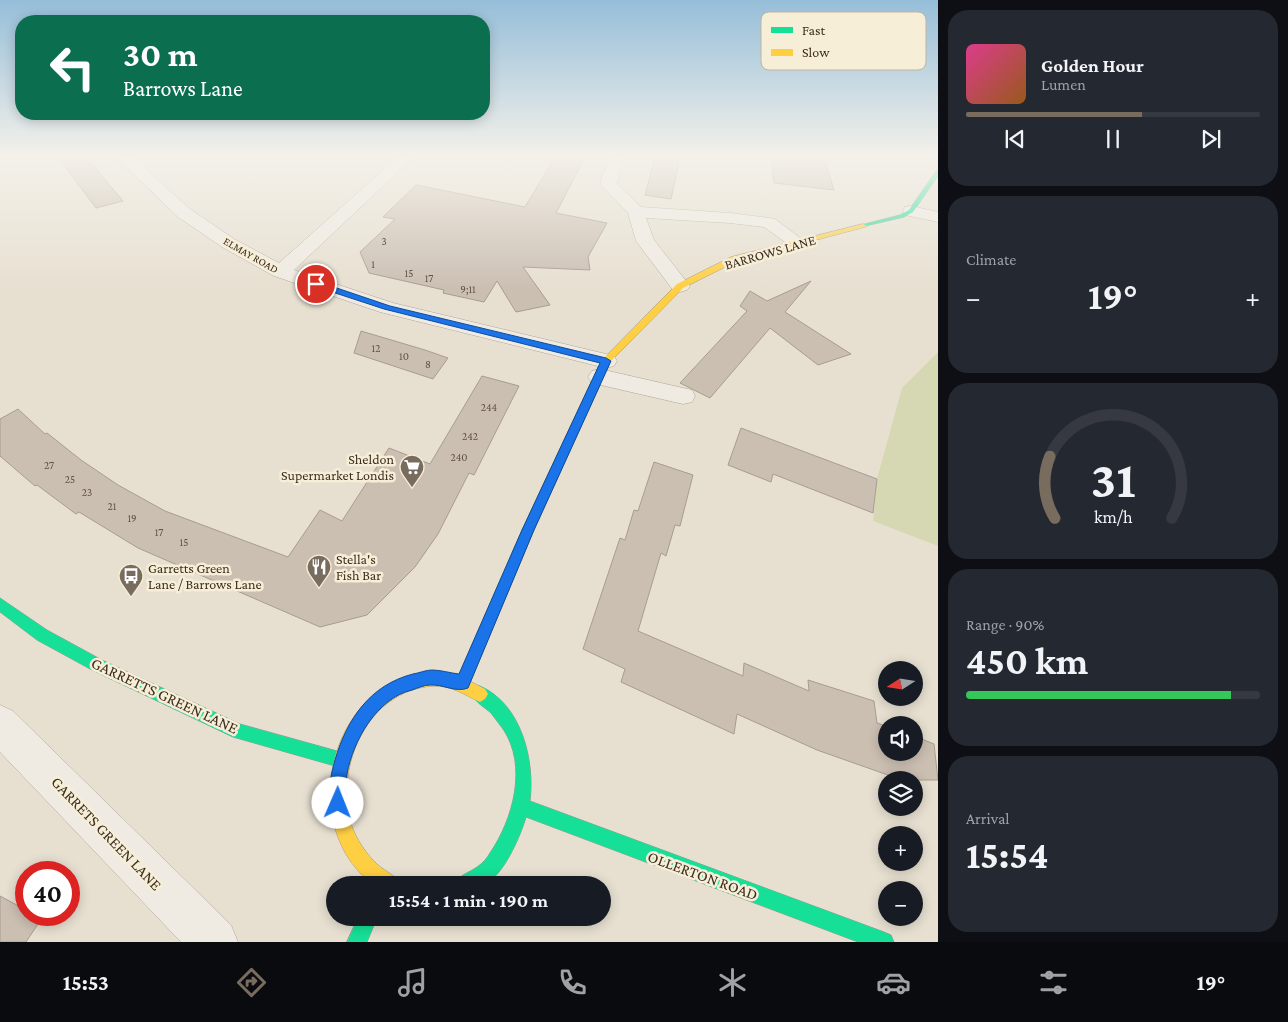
<!DOCTYPE html>
<html lang="en">
<head>
<meta charset="utf-8">
<style>
	:root { --surface:#171b24; --page:#242831; --text:#f1f3f6; --muted:#9ea1a6; --line:#363941; --accent:#786c5e }
	body { margin:0; font-family:"Crimson Pro",serif; background:var(--page); color:var(--text); height:100vh; display:flex; flex-direction:column; font-size:19px; white-space:nowrap }
	* { box-sizing:border-box; margin:0 }
	p { font-size:16px; color:var(--muted) }
	.icon { flex:none; width:28px; height:28px; fill:none; stroke:currentColor; stroke-width:2; stroke-linecap:round; stroke-linejoin:round }
	.map { position:relative; flex:1; overflow:hidden }
	.details { display:flex; flex-direction:column; gap:10px; padding:10px; background:#0d0f14; width:350px }
	.details>* { flex:none }
	.banner { position:absolute; left:15px; top:15px; width:475px; height:105px; border-radius:20px; box-shadow:0 2px 12px #0003; background:#0b6e4f; color:#fff; overflow:hidden }
	.needle { width:32px; rotate:258deg }
	.controls { position:absolute; left:878px; top:661px; display:grid; gap:10px }
	.controls a { display:grid; place-items:center; width:45px; height:45px; border-radius:50%; background:var(--surface); box-shadow:0 2px 12px #0003; font-size:25px }
	.speed { position:absolute; left:15px; top:861px; display:flex; gap:10px; font-size:25px; font-weight:700; text-align:center }
	.speed>* { display:grid; place-content:center; width:65px; height:65px; border-radius:50%; background:var(--surface); box-shadow:0 2px 12px #0003; line-height:1 }
	.speed .limit { border:8px solid #d22; background:#fff; color:#111 }
	.pin { position:absolute; display:grid; place-items:center; width:42px; height:42px; color:#fff; margin:-21px; border:2px solid #fff; border-radius:50%; box-shadow:0 1px 5px #0007 }
	.me { position:absolute; width:55px; margin:-28px; rotate:1deg; stroke-linejoin:round; filter:drop-shadow(0 0 4px #0008) }
	.turn { display:flex; align-items:center; gap:18px; height:105px; padding:0 25px; font-size:22px }
	.turn .icon { width:65px; height:65px; stroke-width:2.5 }
	.turn b { display:block; font-size:35px; line-height:42px }
	.big { font-size:38px; font-weight:700; line-height:1.1 }
	.details .widget { flex:1; display:flex; flex-direction:column; justify-content:center; gap:8px; min-width:0; padding:0 18px; border-radius:20px; background:var(--page) }
	.details .dial { align-items:center; gap:0 }
	.dial svg { height:130px; overflow:visible; fill:none; stroke:var(--line); stroke-width:7; stroke-linecap:round; text-anchor:middle }
	.dial text { fill:var(--text); stroke:none }
	.song { display:flex; align-items:center; gap:15px }
	.cover { width:60px; height:60px; border-radius:8px; background:linear-gradient(135deg,hsl(330 70% 55%),hsl(30 70% 35%)) }
	.played { height:5px; border-radius:2px; background:linear-gradient(90deg,var(--accent) 60%,var(--line) 60%) }
	.keys { display:flex; justify-content:space-around; direction:ltr }
	.heat { display:flex; justify-content:space-between; align-items:center; font-size:28px; direction:ltr }
	.charge { height:8px; border-radius:4px; background:linear-gradient(90deg,#34c759 90%,var(--line) 0) }
	.trip { position:absolute; left:326px; top:876px; width:285px; height:50px; border-radius:25px; background:var(--surface); box-shadow:0 2px 12px #0003; font-weight:700; line-height:50px; text-align:center }
	.tab-bar { display:flex; height:80px; justify-content:space-around; align-items:center; background:#090b0e; color:var(--muted) }
	.tab-bar .icon { width:35px; height:35px }
	.tab-bar .selected { color:var(--accent) }
	.tab-bar b { font-size:22px; color:var(--text) }
	main { display:flex; flex:1; min-height:0 }
	.map>svg:first-child { display:block }
</style>
</head>
<body>
<main>
<div class="map">
<svg width="938" height="942" viewBox="0 0 938 942">
	<rect width="100%" height="100%" fill="#e7e0d1"/>
	<path fill="#d6d7b3" d="M938 352V546L873 521 877 479 902 388Z"/>
	<path fill="#cbbfb2" stroke="#a89c90" d="M58 157H86L123 201 96 208Z
		M555 157H585L556 213 607 223 588 257 590 270 523 267 550 305 516 312 497 281 484 302 443 293 444 290 369 273 360 252 395 219 383 217 416 185 525 207Z
		M655 157H680L671 199 645 195Z
		M771 157H824L834 190 774 183Z
		M811 281 785 312 851 354 818 365 770 328 710 398 680 383 747 311 740 306 750 291 767 301Z
		M361 331 425 350 448 358 433 379 354 353Z
		M482 376 519 386 474 475 469 473 438 534 415 567 367 615 320 627 138 548 79 512 76 514 37 485 35 486 0 456V419L18 409 45 434 47 433 81 460 118 485 165 511 288 557 320 510 342 521 389 448 430 464Z
		M741 428 877 479 873 513 773 474 771 482 728 465Z
		M654 462 693 475 680 526 675 525 666 556 661 553 638 631 743 676 744 663 809 691 808 680 874 701 877 723 886 726V752H914V736L934 744 938 780H902L817 750 737 714 734 734 621 682 625 669 583 649 620 538 625 540 634 510 638 511Z
		M0 896 26 910V915H36L42 918 26 942H0Z"/>
	<g fill="none" stroke-linecap="round" stroke-linejoin="round">
		<defs>
			<path id="street" d="M116 157H132L190 209 234 239 279 263 398 157H414L294 270 393 303 606 354 614 356 617 361 614 366 606 368 380 312 274 276 222 247 178 217Z
				M610 157H624L617 184 641 207 730 213 769 218 775 219 807 243 804 247 798 248 792 247 764 227 730 223 646 218 654 240 690 286 687 290 680 292 673 290 636 241 628 213 601 185V179Z
				M911 206 938 212V222L905 215 903 211 905 207Z
				M600 369 683 388 692 390 695 396 692 402 683 404 592 383 588 377 592 371Z
				M0 705 13 711 231 925 238 942H181L0 752Z"/>
			<path id="fast" d="M938 170V176L913 212 904 217 861 227V225L900 215 909 210 936 171Z
				M606 358 611 361 534 530 468 687 463 689 458 687 456 682 522 530 601 361Z
				M0 598 47 630 102 660 240 724 348 754 350 760 348 766 342 768 233 737 92 670 37 640 0 612Z
				M480 686C522 704 535 761 530 801L884 932 891 935 894 942H858L526 817C521 835 502 880 482 885 474 887 462 885 454 885 458 875 469 873 477 867 483 863 487 858 490 853 513 819 528 766 503 729 499 724 495 718 491 713 484 707 476 703 472 694L475 689Z
				M358 918H377L367 942H347Z"/>
			<path id="slow" d="M863 224 867 226 865 227 737 261 683 288 609 363H603L601 361 677 284 731 257Z
				M435 671 458 675 485 689 488 694 485 699 480 702C465 695 451 685 433 686 368 690 334 766 351 824 356 839 366 854 378 865 386 872 396 875 400 885H374C308 837 320 725 388 685 403 677 419 673 435 671Z"/>
		</defs>
		<use href="#street" stroke="#ada599" stroke-width="1"/>
		<use href="#fast" stroke="#9c958a" stroke-width="1"/>
		<use href="#slow" stroke="#9c958a" stroke-width="1"/>
		<use href="#street" fill="#efebe3" fill-rule="evenodd"/>
		<use href="#fast" fill="#16e098" fill-rule="evenodd"/>
		<use href="#slow" fill="#ffcf43" fill-rule="evenodd"/>
	</g>
	<linearGradient id="sky" x2="0" y2="1"><stop stop-color="#96bed9"/><stop offset="0.54" stop-color="#f4f1ea"/><stop offset="1" stop-color="#f4f1ea" stop-opacity="0"/></linearGradient>
	<rect width="938" height="289" fill="url(#sky)"/>
	<path fill="#1a73e8" stroke="#114b97" d="M314 282H319L390 306 606 358 611 361 534 530 468 688C456 693 443 684 430 685 424 685 418 688 412 690 377 698 353 741 347 774 345 786 349 798 345 809L338 811 332 809C326 794 331 775 335 760 347 719 370 685 413 674 419 673 426 670 432 670 441 670 450 673 459 674L522 530 600 363 384 309 314 286Z"/>
	<defs>
		<symbol id="supermarket-pin" viewBox="-11 -11 22 30"><path d="M0 17L-7.5 6A9.5 9.5 0 1 1 7.5 6Z" fill="#786c5e" stroke="#f7eed8"/><path d="M-6-5.5h2.5l.6 2H6L4.5 2H-2.5L-4.4-4H-6ZM-1.5 3.2a1.3 1.3 0 1 0 .1 0ZM3 3.2a1.3 1.3 0 1 0 .1 0Z" fill="#fff"/></symbol>
		<symbol id="restaurant-pin" viewBox="-11 -11 22 30"><path d="M0 17L-7.5 6A9.5 9.5 0 1 1 7.5 6Z" fill="#786c5e" stroke="#f7eed8"/><path d="M-5-6h1v4h1v-4h1v4h1v-4h1v5L-1.5 .5V6h-2V.5L-5-1ZM5-6V6H3V1.5H1.5Q1.5-4 5-6Z" fill="#fff"/></symbol>
		<symbol id="bus-pin" viewBox="-11 -11 22 30"><path d="M0 17L-7.5 6A9.5 9.5 0 1 1 7.5 6Z" fill="#786c5e" stroke="#f7eed8"/><path d="M-5-6H5V4H4V6H2V4H-2V6H-4V4H-5ZM-3.5-4V0h7V-4ZM-3.5 1.2v1.5H-2V1.2ZM2 1.2v1.5H3.5V1.2Z" fill="#fff"/></symbol>
	</defs>
	<g fill-rule="evenodd">
		<use href="#supermarket-pin" x="398" y="453" width="28" height="38"/>
		<use href="#restaurant-pin" x="305" y="553" width="28" height="38"/>
		<use href="#bus-pin" x="117" y="562" width="28" height="38"/>
	</g>
	<g text-anchor="middle" stroke-width="5" stroke-linejoin="round" paint-order="stroke">
		<g font-size="11" fill="#605244">
			<text x="384" y="245">3</text>
			<text x="373" y="268">1</text>
			<text x="409" y="277">15</text>
			<text x="429" y="282">17</text>
			<text x="468" y="293">9;11</text>
			<text x="376" y="352">12</text>
			<text x="404" y="360">10</text>
			<text x="428" y="368">8</text>
			<text x="489" y="411">244</text>
			<text x="470" y="440">242</text>
			<text x="459" y="461">240</text>
			<text x="49" y="469">27</text>
			<text x="70" y="483">25</text>
			<text x="87" y="496">23</text>
			<text x="112" y="510">21</text>
			<text x="132" y="522">19</text>
			<text x="159" y="536">17</text>
			<text x="184" y="546">15</text>
		</g>
		<g font-size="11" fill="#3d2e20" stroke="#f7eed8">
			<text transform="translate(251 255) rotate(30)" y="4">ELMAY ROAD</text>
		</g>
		<g font-size="14" fill="#3d2e20" stroke="#f7eed8">
			<text transform="translate(770 252) rotate(-16)" y="5">BARROWS LANE</text>
		</g>
		<g font-size="14" fill="#3d2e20" stroke="#f7eed8" text-anchor="start">
			<text x="394" y="464" text-anchor="end">Sheldon<tspan x="394" dy="16">Supermarket Londis</tspan></text>
			<text x="336" y="564">Stella's<tspan x="336" dy="16">Fish Bar</tspan></text>
			<text x="148" y="573">Garretts Green<tspan x="148" dy="16">Lane / Barrows Lane</tspan></text>
		</g>
		<g font-size="16" fill="#3d2e20" stroke="#f7eed8">
			<text transform="translate(165 695) rotate(25)" y="6">GARRETTS GREEN LANE</text>
			<text transform="translate(107 833) rotate(46)" y="6">GARRETS GREEN LANE</text>
			<text transform="translate(703 875) rotate(20)" y="6">OLLERTON ROAD</text>
		</g>
	</g>
	<rect x="761" y="12" width="165" height="58" rx="8" fill="#f7eed8" stroke="#bfb4a1" stroke-width="1"/>
	<rect x="771" y="27" width="22" height="6" fill="#16e098"/>
	<rect x="771" y="49" width="22" height="7" fill="#ffcf43"/>
	<g font-size="14" fill="#3d2e20">
		<text x="802" y="35">Fast</text>
		<text x="802" y="57">Slow</text>
	</g>
</svg>
<div class="controls">
<a><svg class="needle" viewBox="-14 -14 28 28"><path d="M0-13l5 13h-10z" fill="#e53935"/><path d="M0 13l5-13h-10z" fill="#9ea1a6"/></svg></a>
<a><svg class="icon" aria-label="sound" viewBox="0 0 24 24"><path d="M4 9h4l5-4v14l-5-4H4zM17 9q2 3 0 6"/></svg></a>
<a><svg class="icon" aria-label="layers" viewBox="0 0 24 24"><path d="M12 4l9 5-9 5-9-5zM3 14l9 5 9-5"/></svg></a>
<a>+</a>
<a>−</a>
</div>
<div class="speed"><div class="limit">40</div></div>
<div class="pin" style="left:316px;top:284px;background:#d93025"><svg class="icon" aria-label="arrive" viewBox="0 0 24 24"><path d="M6 21V4h12l-3 4 3 4H6"/></svg></div>
<svg class="me" style="left:338px;top:803px" viewBox="-20 -20 40 40"><circle r="19" fill="#fff"/><path d="M0-13L10 11 0 6-10 11z" fill="#1a73e8"/></svg>
<div class="trip">15:54 · 1 min · 190 m</div>
<div class="banner">
<div class="turn"><svg class="icon" aria-label="left" viewBox="0 0 24 24"><path d="M17 20v-9H6M10 6l-5 5 5 5"/></svg><div><b>30 m</b>Barrows Lane</div></div>
</div>
</div>
<section class="details">
<div class="widget">
<div class="song"><i class="cover"></i><div><b>Golden Hour</b><p>Lumen</p></div></div>
<div class="played"></div>
<div class="keys"><svg class="icon" aria-label="previous" viewBox="0 0 24 24"><path d="M18 5L8 12l10 7zM5 5v14"/></svg><svg class="icon" aria-label="pause" viewBox="0 0 24 24"><path d="M8 5v14M16 5v14"/></svg><svg class="icon" aria-label="next" viewBox="0 0 24 24"><path d="M6 5l10 7-10 7zM19 5v14"/></svg></div>
</div>
<div class="widget"><p>Climate</p>
<div class="heat"><a>−</a><b class="big">19°</b><a>+</a></div>
</div>
<div class="widget dial"><svg viewBox="0 0 100 80">
<path d="M14 69A42 42 0 1 1 86 69"/>
<path d="M14 69A42 42 0 0 1 11 31" stroke="#786c5e"/>
<text x="50" y="56" font-size="32" font-weight="700">31</text>
<text x="50" y="72" font-size="11">km/h</text>
</svg></div>
<div class="widget"><p>Range · 90%</p><b class="big">450 km</b><div class="charge"></div></div>
<div class="widget"><p>Arrival</p><b class="big">15:54</b></div>
</section>
</main>
<nav class="tab-bar">
<b>15:53</b>
<svg class="icon selected" aria-label="directions" viewBox="0 0 24 24"><path d="M12 3l9 9-9 9-9-9zM9 14v-3h6M13 9l2 2-2 2"/></svg>
<svg class="icon" aria-label="music" viewBox="0 0 24 24"><path d="M9 18V5l10-2v13"/><circle cx="6" cy="18" r="3"/><circle cx="16" cy="16" r="3"/></svg>
<svg class="icon" aria-label="phone" viewBox="0 0 24 24"><path d="M5 4h4l2 5-3 2q2 4 5 5l2-3 5 2v4C11 20 4 13 5 4z"/></svg>
<svg class="icon" aria-label="climate" viewBox="0 0 24 24"><path d="M12 3v18M4 7l16 10M4 17L20 7"/></svg>
<svg class="icon" aria-label="car" viewBox="0 0 24 24"><path d="M5 17H2v-5l4-1 3-4h7l3 4 3 1v5h-3M9 17h6M6 11h13"/><circle cx="7" cy="17" r="2"/><circle cx="17" cy="17" r="2"/></svg>
<svg class="icon" aria-label="filters" viewBox="0 0 24 24"><path d="M4 7h16M4 17h16"/><circle cx="9" cy="7" r="2"/><circle cx="15" cy="17" r="2"/></svg>
<b>19°</b>
</nav>
</body>
</html>
